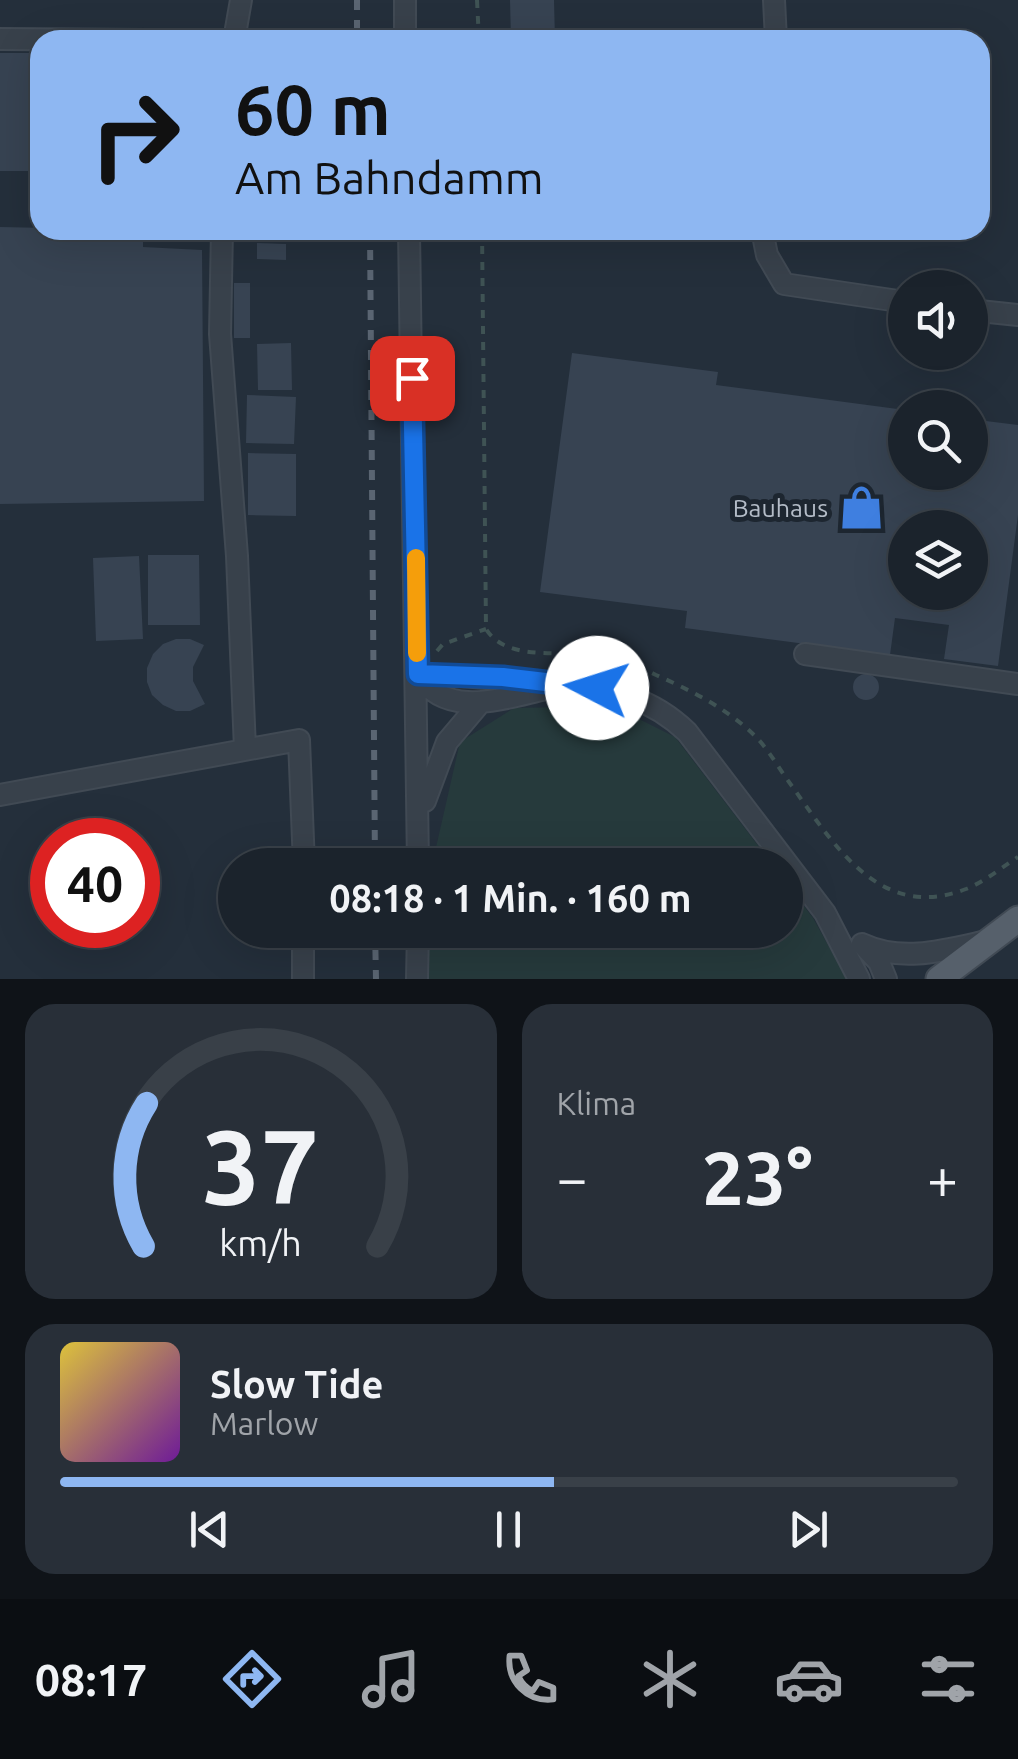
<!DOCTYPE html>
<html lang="de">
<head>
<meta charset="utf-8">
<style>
	:root { --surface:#1b232c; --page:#282f38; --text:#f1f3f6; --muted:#a0a4a9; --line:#394048; --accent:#8eb7f2 }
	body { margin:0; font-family:Ubuntu,sans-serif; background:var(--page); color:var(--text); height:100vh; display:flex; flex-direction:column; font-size:38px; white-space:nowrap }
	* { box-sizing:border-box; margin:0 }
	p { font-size:32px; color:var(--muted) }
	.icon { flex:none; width:55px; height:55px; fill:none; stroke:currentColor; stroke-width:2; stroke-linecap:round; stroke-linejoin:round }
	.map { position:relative; height:979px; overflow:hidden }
	.drawer { display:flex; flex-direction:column; gap:25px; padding:25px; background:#0f1318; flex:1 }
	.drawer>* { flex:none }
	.banner { position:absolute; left:30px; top:30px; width:960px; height:210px; border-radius:30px; box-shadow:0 10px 40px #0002,0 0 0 2px var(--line); background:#8eb7f2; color:#111; overflow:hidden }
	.fabs { position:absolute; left:888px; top:270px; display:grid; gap:20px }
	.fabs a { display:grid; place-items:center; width:100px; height:100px; border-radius:50%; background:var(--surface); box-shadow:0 10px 40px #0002,0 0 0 2px var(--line); font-size:50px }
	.speed { position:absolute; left:30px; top:818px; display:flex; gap:20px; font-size:50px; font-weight:700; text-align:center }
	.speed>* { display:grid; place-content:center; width:130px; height:130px; border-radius:50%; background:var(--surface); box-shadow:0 10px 40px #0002,0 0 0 2px var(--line); line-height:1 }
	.speed .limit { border:15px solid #d22; background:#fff; color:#111 }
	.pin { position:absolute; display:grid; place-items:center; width:85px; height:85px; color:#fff; margin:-42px; border-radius:20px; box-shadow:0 5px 15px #0006 }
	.me { position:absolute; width:110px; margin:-55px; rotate:275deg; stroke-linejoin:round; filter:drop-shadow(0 0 8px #0008) }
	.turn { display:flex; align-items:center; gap:35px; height:210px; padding:0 40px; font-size:45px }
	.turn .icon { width:130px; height:130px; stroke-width:2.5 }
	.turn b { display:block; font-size:70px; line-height:85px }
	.big { font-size:75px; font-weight:700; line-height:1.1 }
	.drawer .widget { flex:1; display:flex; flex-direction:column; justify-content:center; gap:15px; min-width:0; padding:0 35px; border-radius:30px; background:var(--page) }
	.drawer .dial { align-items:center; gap:0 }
	.dial svg { height:260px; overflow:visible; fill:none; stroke:var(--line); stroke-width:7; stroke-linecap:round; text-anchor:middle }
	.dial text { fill:var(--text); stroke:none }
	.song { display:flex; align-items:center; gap:30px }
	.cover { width:120px; height:120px; border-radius:15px; background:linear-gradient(135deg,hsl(50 70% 55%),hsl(280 70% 35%)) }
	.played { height:10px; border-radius:5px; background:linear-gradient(90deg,var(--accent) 55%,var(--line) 55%) }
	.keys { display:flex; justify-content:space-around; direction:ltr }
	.heat { display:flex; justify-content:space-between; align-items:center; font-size:55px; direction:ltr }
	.drawer .tiles { flex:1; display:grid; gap:25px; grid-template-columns:1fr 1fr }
	.widget:last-child { grid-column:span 2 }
	.trip { position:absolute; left:218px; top:848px; width:585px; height:100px; border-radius:50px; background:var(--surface); box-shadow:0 10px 40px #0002,0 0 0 2px var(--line); font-weight:700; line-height:100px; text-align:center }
	.tab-bar { display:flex; height:160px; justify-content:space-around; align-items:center; background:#0b0e12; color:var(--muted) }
	.tab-bar .icon { width:70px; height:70px }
	.tab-bar .on { color:var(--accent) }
	.tab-bar b { font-size:45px; color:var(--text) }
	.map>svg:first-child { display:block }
</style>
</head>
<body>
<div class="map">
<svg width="1018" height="979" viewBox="0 0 1018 979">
	<rect width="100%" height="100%" fill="#242f3b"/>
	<path fill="#263a3c" d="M613 706 675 737 773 865H432L460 742 514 708Z
		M785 881 813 918 847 979H425L428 930H785Z"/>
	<path fill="#374352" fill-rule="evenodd" d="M510 0H554L555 40H511Z
		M0 53H40V171H0Z
		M0 227 143 230V247L202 250 204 501 0 504Z
		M257 243 286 244V260L257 259Z
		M234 283H250V338H234Z
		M291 343 292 390H258L257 344Z
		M572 353 718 372 716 385 905 410V472H970V419L1018 425V515L998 666 944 659 949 625 895 618 890 655 685 628 687 611 540 592ZM905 528H970V592H905Z
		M247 395 296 397 294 444 246 443Z
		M248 453 296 454V516L248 515Z
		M148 555H199L200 625H148Z
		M139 556 143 639 96 641 93 558Z
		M176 639H190L204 645 193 667V681L205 704 190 711H176L163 705 152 695 147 682V668L153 654 163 644Z
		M853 687a13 13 0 1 1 26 0a13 13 0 1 1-26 0Z"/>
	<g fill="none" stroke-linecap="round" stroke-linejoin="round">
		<defs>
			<path id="minor" d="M405 0V40
				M774 0 776 40
				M0 39 144 40
				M234 40 241 0
				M222 230 220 334 237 556 245 749
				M409 230 418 865
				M762 230 767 255 784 284 905 302
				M970 310 1018 315
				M805 654 1018 684
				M418 674C465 676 511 679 558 685 611 692 646 693 687 732L825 913 859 979
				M418 674C446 720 504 698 546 689
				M0 795 299 740 304 865
				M425 801 447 742 480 703
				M862 944C902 963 946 950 987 941
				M865 947 879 962 886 979
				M303 979V930
				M417 979 418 930"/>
			<path id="major" d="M939 979 1018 919"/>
		</defs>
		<use href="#minor" stroke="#414a54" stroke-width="24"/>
		<use href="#major" stroke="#414a54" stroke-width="29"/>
		<path stroke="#3f5354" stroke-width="4" stroke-dasharray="8 8" stroke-linecap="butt" d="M477 0 479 40
			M482 230 486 629C507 663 565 650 599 654 617 656 640 667 656 675 690 690 726 708 753 734 767 747 778 767 789 782 833 843 879 923 966 889 984 882 1001 868 1018 857
			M437 651 443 644 486 629"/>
		<use href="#minor" stroke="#38414b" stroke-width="20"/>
		<use href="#major" stroke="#56606b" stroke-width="25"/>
		<path stroke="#5a6572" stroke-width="6" stroke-dasharray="10 10" stroke-linecap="butt" d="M357 0V40
			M370 230 375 865
			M375 930 376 979"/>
	</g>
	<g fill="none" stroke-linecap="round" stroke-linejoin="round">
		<defs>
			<path id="route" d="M412 378 418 674 503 677 597 688"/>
		</defs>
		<use href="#route" stroke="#114b97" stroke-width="25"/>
		<use href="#route" stroke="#1a73e8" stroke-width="18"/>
		<path stroke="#f59e0b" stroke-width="18" d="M416 558 417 653"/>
	</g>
	<defs>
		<symbol id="shop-bare" viewBox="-9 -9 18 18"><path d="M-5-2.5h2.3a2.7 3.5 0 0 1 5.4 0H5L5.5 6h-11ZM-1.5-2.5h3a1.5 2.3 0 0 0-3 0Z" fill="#3f7fe0" stroke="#1d2630" stroke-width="2.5" paint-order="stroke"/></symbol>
	</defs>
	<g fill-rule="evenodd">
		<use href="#shop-bare" x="830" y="476" width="63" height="63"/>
	</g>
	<g text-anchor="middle" stroke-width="10" stroke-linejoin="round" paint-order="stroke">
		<g font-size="25" fill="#b4bcc7" stroke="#1d2630" text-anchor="end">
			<text x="828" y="517">Bauhaus</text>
		</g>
	</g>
</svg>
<div class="fabs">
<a><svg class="icon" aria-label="sound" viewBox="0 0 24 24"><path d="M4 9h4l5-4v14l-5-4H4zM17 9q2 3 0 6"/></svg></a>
<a><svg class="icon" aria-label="search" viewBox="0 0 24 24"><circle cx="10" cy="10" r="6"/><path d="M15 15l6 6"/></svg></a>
<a><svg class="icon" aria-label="layers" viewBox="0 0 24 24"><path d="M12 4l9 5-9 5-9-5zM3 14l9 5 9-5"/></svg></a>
</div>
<div class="speed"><div class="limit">40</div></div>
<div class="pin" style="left:412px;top:378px;background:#d93025"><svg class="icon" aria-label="arrive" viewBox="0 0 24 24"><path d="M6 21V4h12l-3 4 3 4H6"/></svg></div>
<svg class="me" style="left:597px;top:688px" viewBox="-20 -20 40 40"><circle r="19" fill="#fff"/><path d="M0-13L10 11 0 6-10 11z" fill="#1a73e8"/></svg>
<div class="trip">08:18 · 1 Min. · 160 m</div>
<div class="banner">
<div class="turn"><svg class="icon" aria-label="right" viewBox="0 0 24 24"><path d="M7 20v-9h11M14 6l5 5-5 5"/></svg><div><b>60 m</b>Am Bahndamm</div></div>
</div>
</div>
<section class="drawer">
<div class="tiles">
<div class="widget dial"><svg viewBox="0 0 100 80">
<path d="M14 69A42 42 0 1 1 86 69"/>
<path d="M14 69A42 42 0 0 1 15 25" stroke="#8eb7f2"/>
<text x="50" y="56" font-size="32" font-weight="700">37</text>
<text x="50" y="72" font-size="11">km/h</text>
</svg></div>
<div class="widget"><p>Klima</p>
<div class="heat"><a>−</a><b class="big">23°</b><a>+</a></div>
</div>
<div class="widget">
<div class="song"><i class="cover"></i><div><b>Slow Tide</b><p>Marlow</p></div></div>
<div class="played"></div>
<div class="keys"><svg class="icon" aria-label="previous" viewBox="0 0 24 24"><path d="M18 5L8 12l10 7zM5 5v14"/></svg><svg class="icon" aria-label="pause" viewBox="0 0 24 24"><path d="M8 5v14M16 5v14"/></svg><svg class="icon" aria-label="next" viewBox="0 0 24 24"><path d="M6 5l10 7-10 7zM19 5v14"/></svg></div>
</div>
</div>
</section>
<nav class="tab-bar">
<b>08:17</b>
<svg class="icon on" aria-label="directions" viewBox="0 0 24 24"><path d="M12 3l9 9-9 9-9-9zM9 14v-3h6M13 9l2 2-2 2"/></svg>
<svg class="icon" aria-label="music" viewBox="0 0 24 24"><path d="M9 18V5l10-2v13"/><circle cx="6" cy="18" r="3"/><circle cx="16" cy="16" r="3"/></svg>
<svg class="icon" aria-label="phone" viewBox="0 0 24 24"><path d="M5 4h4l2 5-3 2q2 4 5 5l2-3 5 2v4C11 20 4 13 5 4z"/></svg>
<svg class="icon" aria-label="climate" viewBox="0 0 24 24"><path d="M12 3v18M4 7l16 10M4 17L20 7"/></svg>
<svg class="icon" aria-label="car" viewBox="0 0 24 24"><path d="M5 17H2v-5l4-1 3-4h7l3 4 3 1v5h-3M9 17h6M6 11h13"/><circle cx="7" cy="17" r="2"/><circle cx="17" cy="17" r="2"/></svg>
<svg class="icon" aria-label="filters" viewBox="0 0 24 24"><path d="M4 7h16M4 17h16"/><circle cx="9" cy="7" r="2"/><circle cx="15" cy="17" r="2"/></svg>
</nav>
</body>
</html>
